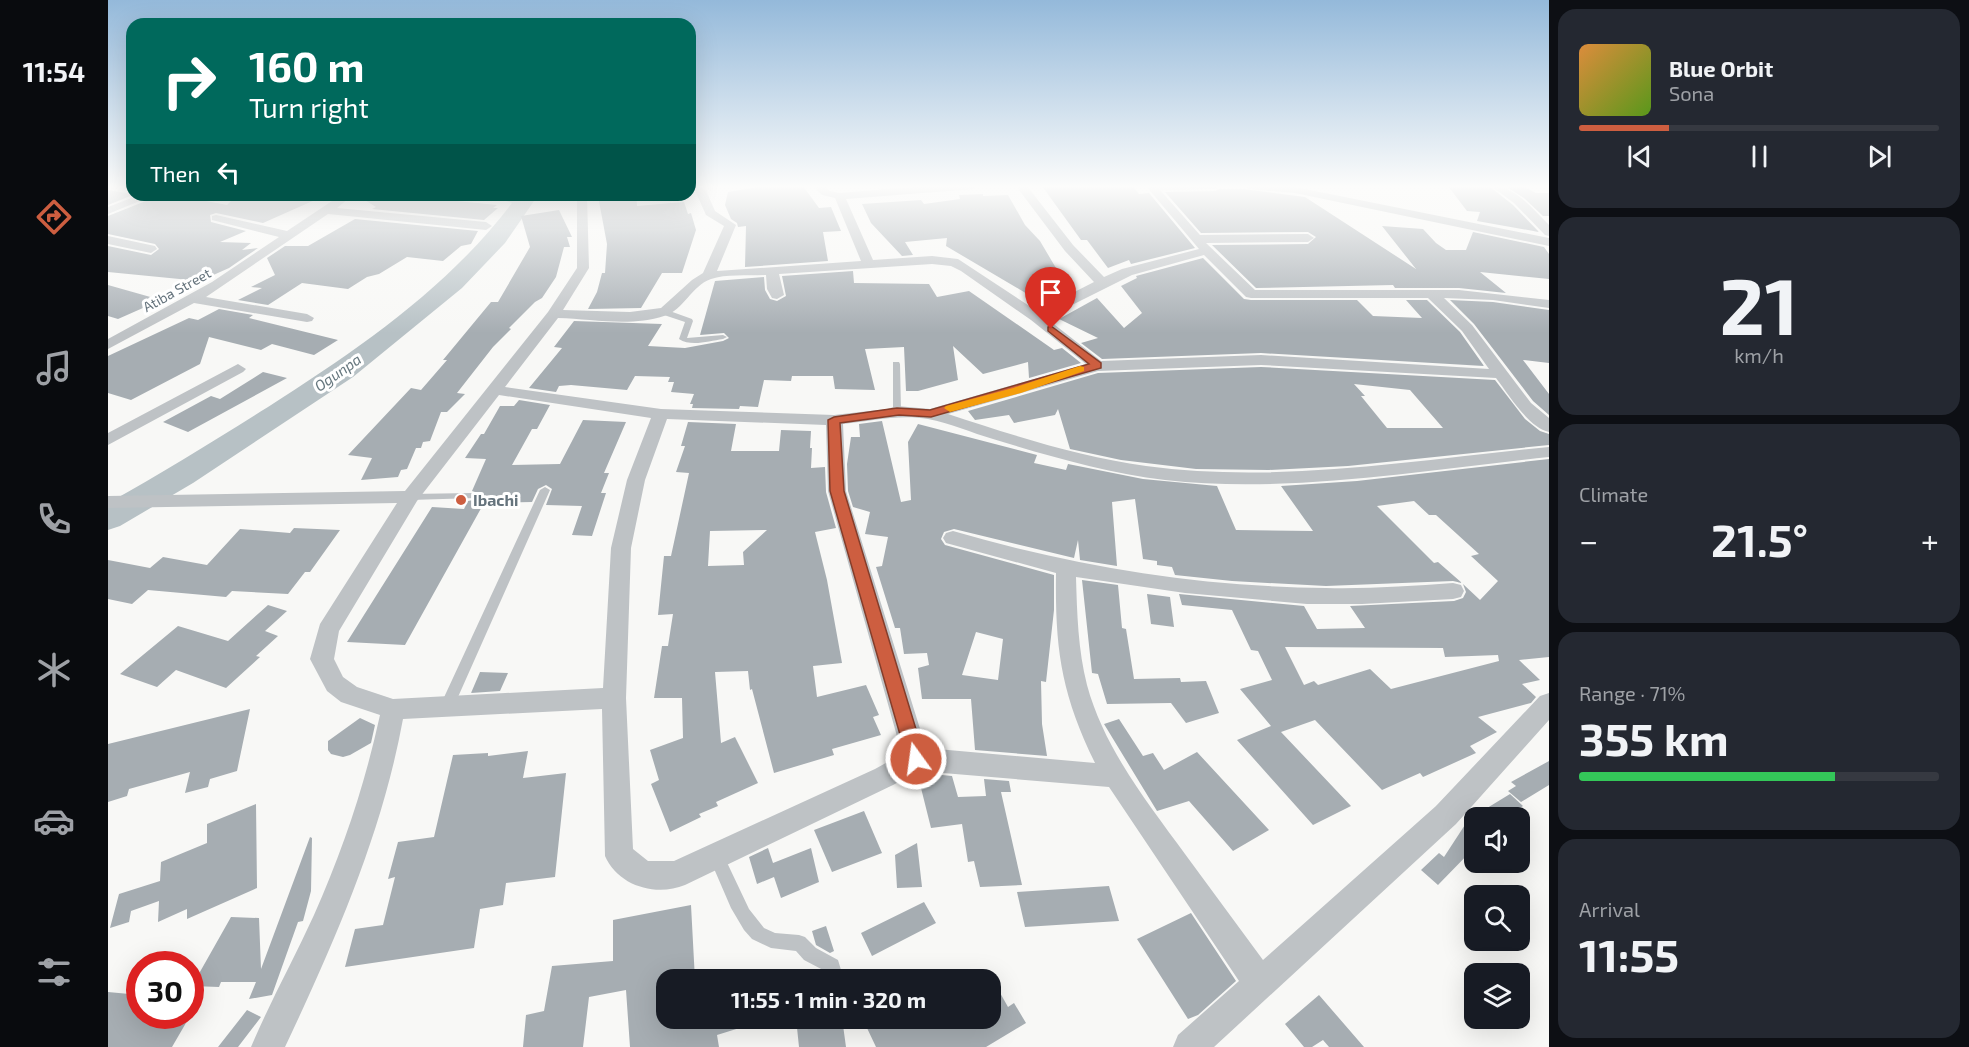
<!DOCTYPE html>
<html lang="en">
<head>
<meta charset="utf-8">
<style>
	:root { --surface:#171b24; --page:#242831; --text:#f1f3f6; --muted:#9ea1a6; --line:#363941; --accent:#cd5e40 }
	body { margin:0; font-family:"Exo 2",sans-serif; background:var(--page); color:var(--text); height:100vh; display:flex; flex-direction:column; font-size:22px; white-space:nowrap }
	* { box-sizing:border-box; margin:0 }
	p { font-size:20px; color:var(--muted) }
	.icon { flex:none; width:33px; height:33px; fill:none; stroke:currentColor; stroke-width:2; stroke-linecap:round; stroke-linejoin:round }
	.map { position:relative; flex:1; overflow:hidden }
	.drawer { display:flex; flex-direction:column; gap:9px; padding:9px; background:#0d0f14; width:420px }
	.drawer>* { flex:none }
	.guide { position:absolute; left:18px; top:18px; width:570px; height:183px; border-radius:18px; box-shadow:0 6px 24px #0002; background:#00695c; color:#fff; overflow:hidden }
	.fabs { position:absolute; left:1356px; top:807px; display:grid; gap:12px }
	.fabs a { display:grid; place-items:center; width:66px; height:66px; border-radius:12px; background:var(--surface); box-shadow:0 6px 24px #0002; font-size:30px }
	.speed { position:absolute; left:18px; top:951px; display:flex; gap:12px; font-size:30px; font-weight:700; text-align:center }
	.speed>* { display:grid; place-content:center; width:78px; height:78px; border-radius:50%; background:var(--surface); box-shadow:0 6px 24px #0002; line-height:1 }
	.speed .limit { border:9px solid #d22; background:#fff; color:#111 }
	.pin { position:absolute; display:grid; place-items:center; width:51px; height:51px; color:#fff; margin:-62px -26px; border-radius:50% 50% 50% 0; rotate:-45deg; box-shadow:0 0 6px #0007 }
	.pin .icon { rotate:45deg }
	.me { position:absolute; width:66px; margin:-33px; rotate:346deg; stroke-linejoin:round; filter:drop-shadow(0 0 4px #0008) }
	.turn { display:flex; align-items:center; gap:21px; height:126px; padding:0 24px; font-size:27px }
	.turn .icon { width:78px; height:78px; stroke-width:2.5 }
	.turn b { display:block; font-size:42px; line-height:51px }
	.then { display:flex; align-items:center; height:57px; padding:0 24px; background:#0003; gap:12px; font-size:22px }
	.big { font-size:45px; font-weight:700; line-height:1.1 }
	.drawer .tile { flex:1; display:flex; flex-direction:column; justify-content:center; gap:9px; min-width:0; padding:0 21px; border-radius:18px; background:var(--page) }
	.drawer .dial { align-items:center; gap:0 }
	.dial b { font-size:78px; line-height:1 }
	.song { display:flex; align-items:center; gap:18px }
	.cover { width:72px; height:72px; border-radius:9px; background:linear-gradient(135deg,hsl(30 70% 55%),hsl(90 70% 35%)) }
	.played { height:6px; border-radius:3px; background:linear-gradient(90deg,var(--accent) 25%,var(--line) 25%) }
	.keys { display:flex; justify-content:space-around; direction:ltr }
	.heat { display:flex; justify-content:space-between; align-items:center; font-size:33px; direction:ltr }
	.charge { height:9px; border-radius:4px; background:linear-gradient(90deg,#34c759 71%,var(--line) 0) }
	.trip { position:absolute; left:548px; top:969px; width:345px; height:60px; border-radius:18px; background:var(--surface); box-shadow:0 6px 24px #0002; font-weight:700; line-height:60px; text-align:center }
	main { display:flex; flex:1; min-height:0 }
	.tabs { display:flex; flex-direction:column; width:108px; justify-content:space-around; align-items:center; background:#090b0e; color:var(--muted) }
	.tabs .icon { width:42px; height:42px }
	.tabs .on { color:var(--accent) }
	.tabs b { font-size:27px; color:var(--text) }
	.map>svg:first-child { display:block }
</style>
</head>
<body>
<main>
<nav class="tabs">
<b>11:54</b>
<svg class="icon on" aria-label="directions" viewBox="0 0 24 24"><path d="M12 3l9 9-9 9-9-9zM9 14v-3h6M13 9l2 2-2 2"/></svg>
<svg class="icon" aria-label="music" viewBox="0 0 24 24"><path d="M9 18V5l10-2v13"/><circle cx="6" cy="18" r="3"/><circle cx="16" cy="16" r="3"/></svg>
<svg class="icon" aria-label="phone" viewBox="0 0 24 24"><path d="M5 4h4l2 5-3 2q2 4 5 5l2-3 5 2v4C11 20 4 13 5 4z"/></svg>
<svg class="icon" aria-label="climate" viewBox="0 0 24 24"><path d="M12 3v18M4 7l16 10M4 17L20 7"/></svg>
<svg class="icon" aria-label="car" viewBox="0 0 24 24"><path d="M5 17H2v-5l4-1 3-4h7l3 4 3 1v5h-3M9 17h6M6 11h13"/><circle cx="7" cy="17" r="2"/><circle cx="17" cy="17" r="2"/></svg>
<svg class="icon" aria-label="filters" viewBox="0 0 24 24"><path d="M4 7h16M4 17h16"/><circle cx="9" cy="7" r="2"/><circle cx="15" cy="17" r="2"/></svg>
</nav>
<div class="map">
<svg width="1441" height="1047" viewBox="0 0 1441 1047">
	<rect width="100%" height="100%" fill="#f8f8f6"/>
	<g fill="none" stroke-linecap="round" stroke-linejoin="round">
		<path fill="#b7c1c5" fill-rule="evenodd" d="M390 195H418L426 201 397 243 354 288 245 377 85 483 12 526 0 530V503C55 473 107 440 160 407 249 350 340 288 404 203L393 199Z"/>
	</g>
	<path fill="#a6adb2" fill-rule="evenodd" d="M655 186H695L711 208 723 207 733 231 715 232 720 261 637 267 638 226 630 227 629 223 623 219 617 205 620 192Z
		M934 186H1025L1031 194 1041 193 1087 248 1023 264 1021 260 1000 268 979 240H973Z
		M1340 186H1381L1405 205 1431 232 1369 221 1372 212 1359 211Z
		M1397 186H1415L1428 193H1441V216H1435L1416 198Z
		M1111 189H1136L1197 197 1308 269 1274 226 1315 229 1328 243 1338 250H1358L1365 232 1436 247 1441 254V279L1372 272 1398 293 1351 288H1287L1285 285 1148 288 1104 245 1200 244 1208 237 1200 232 1093 233 1057 192 1107 191Z
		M0 190 24 194 25 195 0 205Z
		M875 194V196L900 195 917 225 932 241 958 285 926 298 838 246 839 238 797 242 805 255 794 256 763 223 754 204 813 200 816 204 852 199 851 195Z
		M53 195H65L119 205 129 195H218L155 223 108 213 102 215 103 222 138 231 112 242 143 243 134 250 150 248 121 268 92 281 0 272V246L43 255 51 249 47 244 0 234V216Z
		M249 195H344L337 200 389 205 385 208H390L376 220 264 209 268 207Z
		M528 195 529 206 576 202 580 214 583 213 588 230 574 273H554L533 308 480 309 489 292 494 273H497L499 244 490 196Z
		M451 210 464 237H459L462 247H456L448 277 434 298 427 302 401 328 403 329 385 347 349 393 357 394 339 412H333L322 441 315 442 313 448H308L299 469 293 470 290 477 253 480 264 458 240 455 303 388 313 390 339 360H335L383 302H390L422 247 413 216Z
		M247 219 370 231 363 244 353 246 335 261 299 257 271 274 259 277 240 289 194 283 160 305 130 300 154 288 143 287 167 275 159 258 177 246H200Z
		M1095 258 1136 299 1143 300H1249L1265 316 1314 318 1298 300H1319L1352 332 1376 366 1153 353 994 359 973 343 990 338 951 319 989 298 1016 328 1034 313 1013 286 1029 278 1028 276Z
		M745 271 746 283 821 284 829 297 861 291 946 350 954 348 973 363 921 378 920 362 875 374 845 346 850 380 810 391H798L796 347 757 349 767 390 727 389 725 376H684L683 381 656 380 650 407 632 406 631 409 584 408 585 404H582L586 394 563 392 566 382H560L562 377 527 376 519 390 463 385 451 386 448 392 421 388 454 348 446 347 466 321 554 324 540 346 577 348 615 341 621 338 616 333 592 335 607 281 656 277 657 290 662 299 669 301 678 296 674 276Z
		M0 285 53 300 10 319 0 316Z
		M1342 300 1385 302 1441 310V363L1415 360 1441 394V415L1425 401 1366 324Z
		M111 309 145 315 141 318 230 340 206 355 164 344 153 350 101 337 92 364 23 400 0 393V356L81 318 90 320Z
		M1153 367 1387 380 1417 419 1432 431 1441 434V445L1240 466 1161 470 1088 469 1013 460 962 449 950 409 947 415 906 423 901 415 867 420 860 411 990 373ZM1246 384 1302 390 1335 428H1279L1253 396H1257Z
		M155 372 179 378 80 432 55 422 103 396 112 399Z
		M411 400 442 405 429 429H424L404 465 452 464 475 420 518 422 496 473H501L493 493H498L484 536 464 535 474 506 438 505 444 489 438 485 430 489 424 502 376 503 297 645 239 642 324 507 356 509 360 501 370 499V493L364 491 378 459 357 458 373 434H376L392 406H406Z
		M774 421 793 502 803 500 800 442 810 424 929 455 926 463 958 470 960 464 1035 479 1109 486 1128 530 1205 531 1173 486 1249 481 1441 459V657L1411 660 1432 680 1414 684 1428 697 1423 703 1370 717 1389 732 1362 746 1368 753 1315 777 1312 773 1274 790 1207 720 1173 732 1243 806 1205 825 1129 740 1163 726 1132 689 1164 680 1150 651 1143 650 1124 610 1074 605 1071 594 1196 606 1209 629 1257 628 1242 606 1346 601 1355 598 1358 592 1355 584 1372 600 1390 581 1363 556 1371 554 1328 515H1321L1306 501 1269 506 1326 563 1330 562 1354 583 1345 581 1218 586 1124 581 1067 575 1064 567 1049 565V561L1035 559 1027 499 1004 502 1009 566 972 560 970 540 966 558 846 529 836 532 833 539 837 545 946 575V610L938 682 933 681 934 724 939 756 867 750 863 699H814L810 668 821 665 819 653 796 654 792 628H787L768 567 774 566 780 537 757 534 762 512 745 507 740 491 739 464 743 437H752L751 424ZM868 632 895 639 890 680 854 675ZM1177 647 1335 648 1337 657 1390 655 1391 661 1283 689 1262 669 1210 685 1206 681 1196 685Z
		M580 422 628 424 623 451H671L673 430 703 431 702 448H704L703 468 717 467 718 492 728 528 707 532 719 580 734 663 705 666 709 697 758 685 771 715 765 717 773 735 724 749 726 755 666 773 644 689 642 690 640 671 607 672 613 743 627 737 650 783 608 802 610 806 591 814 593 817 562 832 543 784 551 780 542 750 575 738 574 698H546L554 646H560L565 614 550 615 556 556H563L581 473 568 472 577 446H573ZM659 530 635 552 636 565 600 566 602 531Z
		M186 528 232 530 202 572H197L180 594 124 591 118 597 40 590 24 604 0 599V560L42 568 55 557 99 565 132 529 182 533Z
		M974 580 1010 585 1014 628 1018 629 1026 679 1072 678 1073 682 1098 681 1111 713 1078 723 1063 703 999 704 990 674 984 673Z
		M1039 594 1062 597 1066 627 1043 624Z
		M160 605 179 611 157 631 170 636 148 656 152 657 118 688 68 670 49 687 12 674 70 626 120 641Z
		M372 672 400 673 392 691 363 693Z
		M142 709 129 771 102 779 100 787 77 793 82 772 21 789 19 796 0 802V744Z
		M252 718 267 725 263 743 242 755 235 757 223 754 220 750V741Z
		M1011 719 1035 756 1045 753 1056 770 1089 752 1161 830 1125 851 1081 801 1049 811 996 724Z
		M420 751 415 778 458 773 447 877 398 883 395 905 372 909 366 948 237 967 247 929 275 925 287 877 280 879 290 842 326 837 345 755 380 753V756Z
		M1441 761V785L1413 802 1400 791 1408 786 1403 782Z
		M824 774 844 776 850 797 878 796 876 779 901 781 903 792H893L914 885 872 887 866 861 860 862 854 824 823 828 813 788 821 787 818 775Z
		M1402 794 1415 806 1396 818H1366V848L1330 885 1313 870 1331 853 1336 857 1366 811V816Z
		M148 804 149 888 79 919V909L50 922 51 901 23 911 21 922 2 928 11 894 52 881 53 862 99 843V824Z
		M756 811 774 853 724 872 706 830Z
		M202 837 204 838 203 891 195 921 190 922 164 995 141 999 148 982H113L111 987 84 986 123 917 151 918 153 969Z
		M809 843 814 887 789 888 787 855Z
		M660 848 665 863 703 848 711 882 673 898 666 877 649 884 641 857Z
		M1001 886 1011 921 917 927 909 892Z
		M816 902 828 923 764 956 753 933Z
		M583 905 587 980H558V1018H650L651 1022 609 1035 611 1047H522L518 990 481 997 475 1047H415L418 1015 436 1011 444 966 505 961V920Z
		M1083 913 1128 981 1090 1015 1080 1019 1029 939Z
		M718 926 726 951 722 953 708 945 704 931Z
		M882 975 900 1007 906 1003 918 1023 878 1047H768L759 1028 776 1018H882Z
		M0 992 32 995V1016H82L64 1047H0Z
		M1211 995 1256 1047H1221L1215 1040 1204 1047H1196L1177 1024Z
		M139 1010 153 1017 130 1047H110Z
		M688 1018H734L738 1047H691Z"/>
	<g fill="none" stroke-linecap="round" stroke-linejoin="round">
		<path fill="#bec2c5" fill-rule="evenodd" d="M553 310H559L584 319 585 321 579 338 615 335 619 337 615 339C601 341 583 347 571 339L577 322 553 314Z
			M785 362H791L792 364 793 411 789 414 785 411Z
			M437 487 442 490 346 706 344 710 339 712 334 710 332 706 432 490Z
			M364 493 368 494 369 496 368 498 302 500 297 497 302 494Z
			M609 850 614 852 641 909 656 928 667 933 691 935 697 937 708 948 730 960 736 980H719L717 971 696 960 688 951 663 948 644 939 636 930 623 908 601 857 604 852Z"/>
		<path fill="#bec2c5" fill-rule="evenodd" d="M585 186H596L607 211 628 225 609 271 753 261 727 198 714 195 705 186H717L722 191 731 193 817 186H871L866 189 738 199 765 260 824 256 850 259 929 311 986 282 957 251 908 186H919L965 245 996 277 1014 269 1091 249 1038 186H1112L1107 189 1052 190 1092 235 1200 234 1206 238 1200 242 1098 243 1147 290H1351L1441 300V308L1385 300 1336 298 1364 325 1423 403 1441 418V432C1420 427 1401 395 1388 378L1153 365 990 371 840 414C904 435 971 457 1038 466 1171 484 1309 460 1441 447V457C1316 470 1182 494 1057 480 999 473 941 456 885 439 864 433 842 423 820 419 792 414 763 421 735 424L738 491 818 748 987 763C953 693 947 649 948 573L838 543 835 538 838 533 845 531C965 566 1092 587 1218 588 1260 589 1303 586 1345 583L1353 585 1356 591 1353 597 1345 599 1254 604H1199L1077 593 968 577C969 613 970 650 979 685 996 748 1039 802 1077 854 1103 889 1129 925 1155 960L1328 806 1432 696 1441 693V720L1348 824 1106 1047H1065L1070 1035 1131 981 1001 787 811 771 785 785 577 885C548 897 510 886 497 856L494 709 295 719C274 834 227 941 177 1047H143C162 1002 186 959 206 915 235 850 257 784 272 715L233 702 219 691 202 659 212 624 289 503 0 508V496L297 491 440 312 469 268V195H479L481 268 455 310 522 312 553 308 584 280 595 273 616 226 598 215ZM1096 255 1138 297 1143 298H1320L1354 331 1381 369 1153 355 993 361 938 318 1024 275ZM824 264 843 266 853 271 923 320 978 364 822 409 789 406 779 409 726 415 553 409 397 387 450 318C484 319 523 327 556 316 576 310 583 286 603 279 618 274 641 276 658 275L659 289 664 298 669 299 676 295 671 274ZM391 395 543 418 519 480 503 548 495 688 285 699 249 687 235 677 226 659 231 631 309 501ZM559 419 718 425 720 491 794 754 767 769 566 861H540L525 849 518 698 523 548 537 480Z
			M1135 186 1187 187 1441 238V246L1187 193 1140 189Z
			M1383 186C1408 186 1424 209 1441 225V236L1437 235 1406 203Z
			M31 195H46L0 214V207Z
			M233 195H245L229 208 378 222 384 226 378 230 220 214 98 297 199 314 206 318 204 321 199 322 86 303 0 349V339L104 282 171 237 104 220V216L108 215 179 231Z
			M0 236 47 246 49 249 43 253 0 244Z
			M130 364 138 369 135 372 0 445V433Z"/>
	</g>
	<linearGradient id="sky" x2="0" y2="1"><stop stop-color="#94b9da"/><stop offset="0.56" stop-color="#fcfcfb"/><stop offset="1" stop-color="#fcfcfb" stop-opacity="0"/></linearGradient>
	<rect width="1441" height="333" fill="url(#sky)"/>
	<path fill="#cd5e40" stroke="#853d2a" stroke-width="1.5" d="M943 326 993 363V368L823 417 791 415 732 423 736 491 817 759 814 765 808 767 802 765 799 759 722 491 720 420 726 417 789 408 822 410 981 364 940 331V327Z"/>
	<path fill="#f59e0b" d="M972 366 976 367V371L913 393 842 412 836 408 838 406 905 388Z"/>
	<circle fill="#cd5e40" stroke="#fff" stroke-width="2" cx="353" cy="500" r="6"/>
	<g text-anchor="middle" stroke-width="6" stroke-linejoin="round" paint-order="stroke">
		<g font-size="14" fill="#66747d" stroke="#fff">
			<text transform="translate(69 290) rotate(-29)" y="5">Atiba Street</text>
		</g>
		<g font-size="15" font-style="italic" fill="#67787f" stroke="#fff">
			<text transform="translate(230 373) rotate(-35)" y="5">Ogunpa</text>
		</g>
		<g font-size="16" font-weight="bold" fill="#66747d" stroke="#fff" text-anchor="start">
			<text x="365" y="506">Ibachi</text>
		</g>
	</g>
</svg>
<div class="fabs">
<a><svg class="icon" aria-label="sound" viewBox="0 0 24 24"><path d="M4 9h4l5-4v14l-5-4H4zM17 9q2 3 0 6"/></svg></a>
<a><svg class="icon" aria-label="search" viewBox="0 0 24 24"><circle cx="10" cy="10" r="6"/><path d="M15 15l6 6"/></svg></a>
<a><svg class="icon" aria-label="layers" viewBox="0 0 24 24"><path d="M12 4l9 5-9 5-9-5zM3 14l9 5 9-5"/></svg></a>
</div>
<div class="speed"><div class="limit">30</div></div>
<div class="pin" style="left:943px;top:329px;background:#d93025"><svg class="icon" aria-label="arrive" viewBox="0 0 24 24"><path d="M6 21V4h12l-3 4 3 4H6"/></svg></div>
<svg class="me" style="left:808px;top:759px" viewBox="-20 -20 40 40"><circle r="17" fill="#cd5e40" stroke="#fff" stroke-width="3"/><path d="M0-11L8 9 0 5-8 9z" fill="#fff"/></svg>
<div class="trip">11:55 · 1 min · 320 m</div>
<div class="guide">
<div class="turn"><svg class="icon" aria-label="right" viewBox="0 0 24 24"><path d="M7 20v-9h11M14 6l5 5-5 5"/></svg><div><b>160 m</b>Turn right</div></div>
<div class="then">Then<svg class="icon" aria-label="left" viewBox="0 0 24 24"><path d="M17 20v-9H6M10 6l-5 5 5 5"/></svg></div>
</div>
</div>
<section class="drawer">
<div class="tile">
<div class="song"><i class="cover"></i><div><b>Blue Orbit</b><p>Sona</p></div></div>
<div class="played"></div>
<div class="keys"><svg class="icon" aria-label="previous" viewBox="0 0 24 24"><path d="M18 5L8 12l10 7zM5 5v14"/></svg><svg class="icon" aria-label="pause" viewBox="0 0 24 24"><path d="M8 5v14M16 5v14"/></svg><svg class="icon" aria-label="next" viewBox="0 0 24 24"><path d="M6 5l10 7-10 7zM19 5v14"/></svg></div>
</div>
<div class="tile dial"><b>21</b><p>km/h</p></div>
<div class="tile"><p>Climate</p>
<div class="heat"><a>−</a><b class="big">21.5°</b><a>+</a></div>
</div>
<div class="tile"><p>Range · 71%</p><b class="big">355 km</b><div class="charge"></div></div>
<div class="tile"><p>Arrival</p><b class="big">11:55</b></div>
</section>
</main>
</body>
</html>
